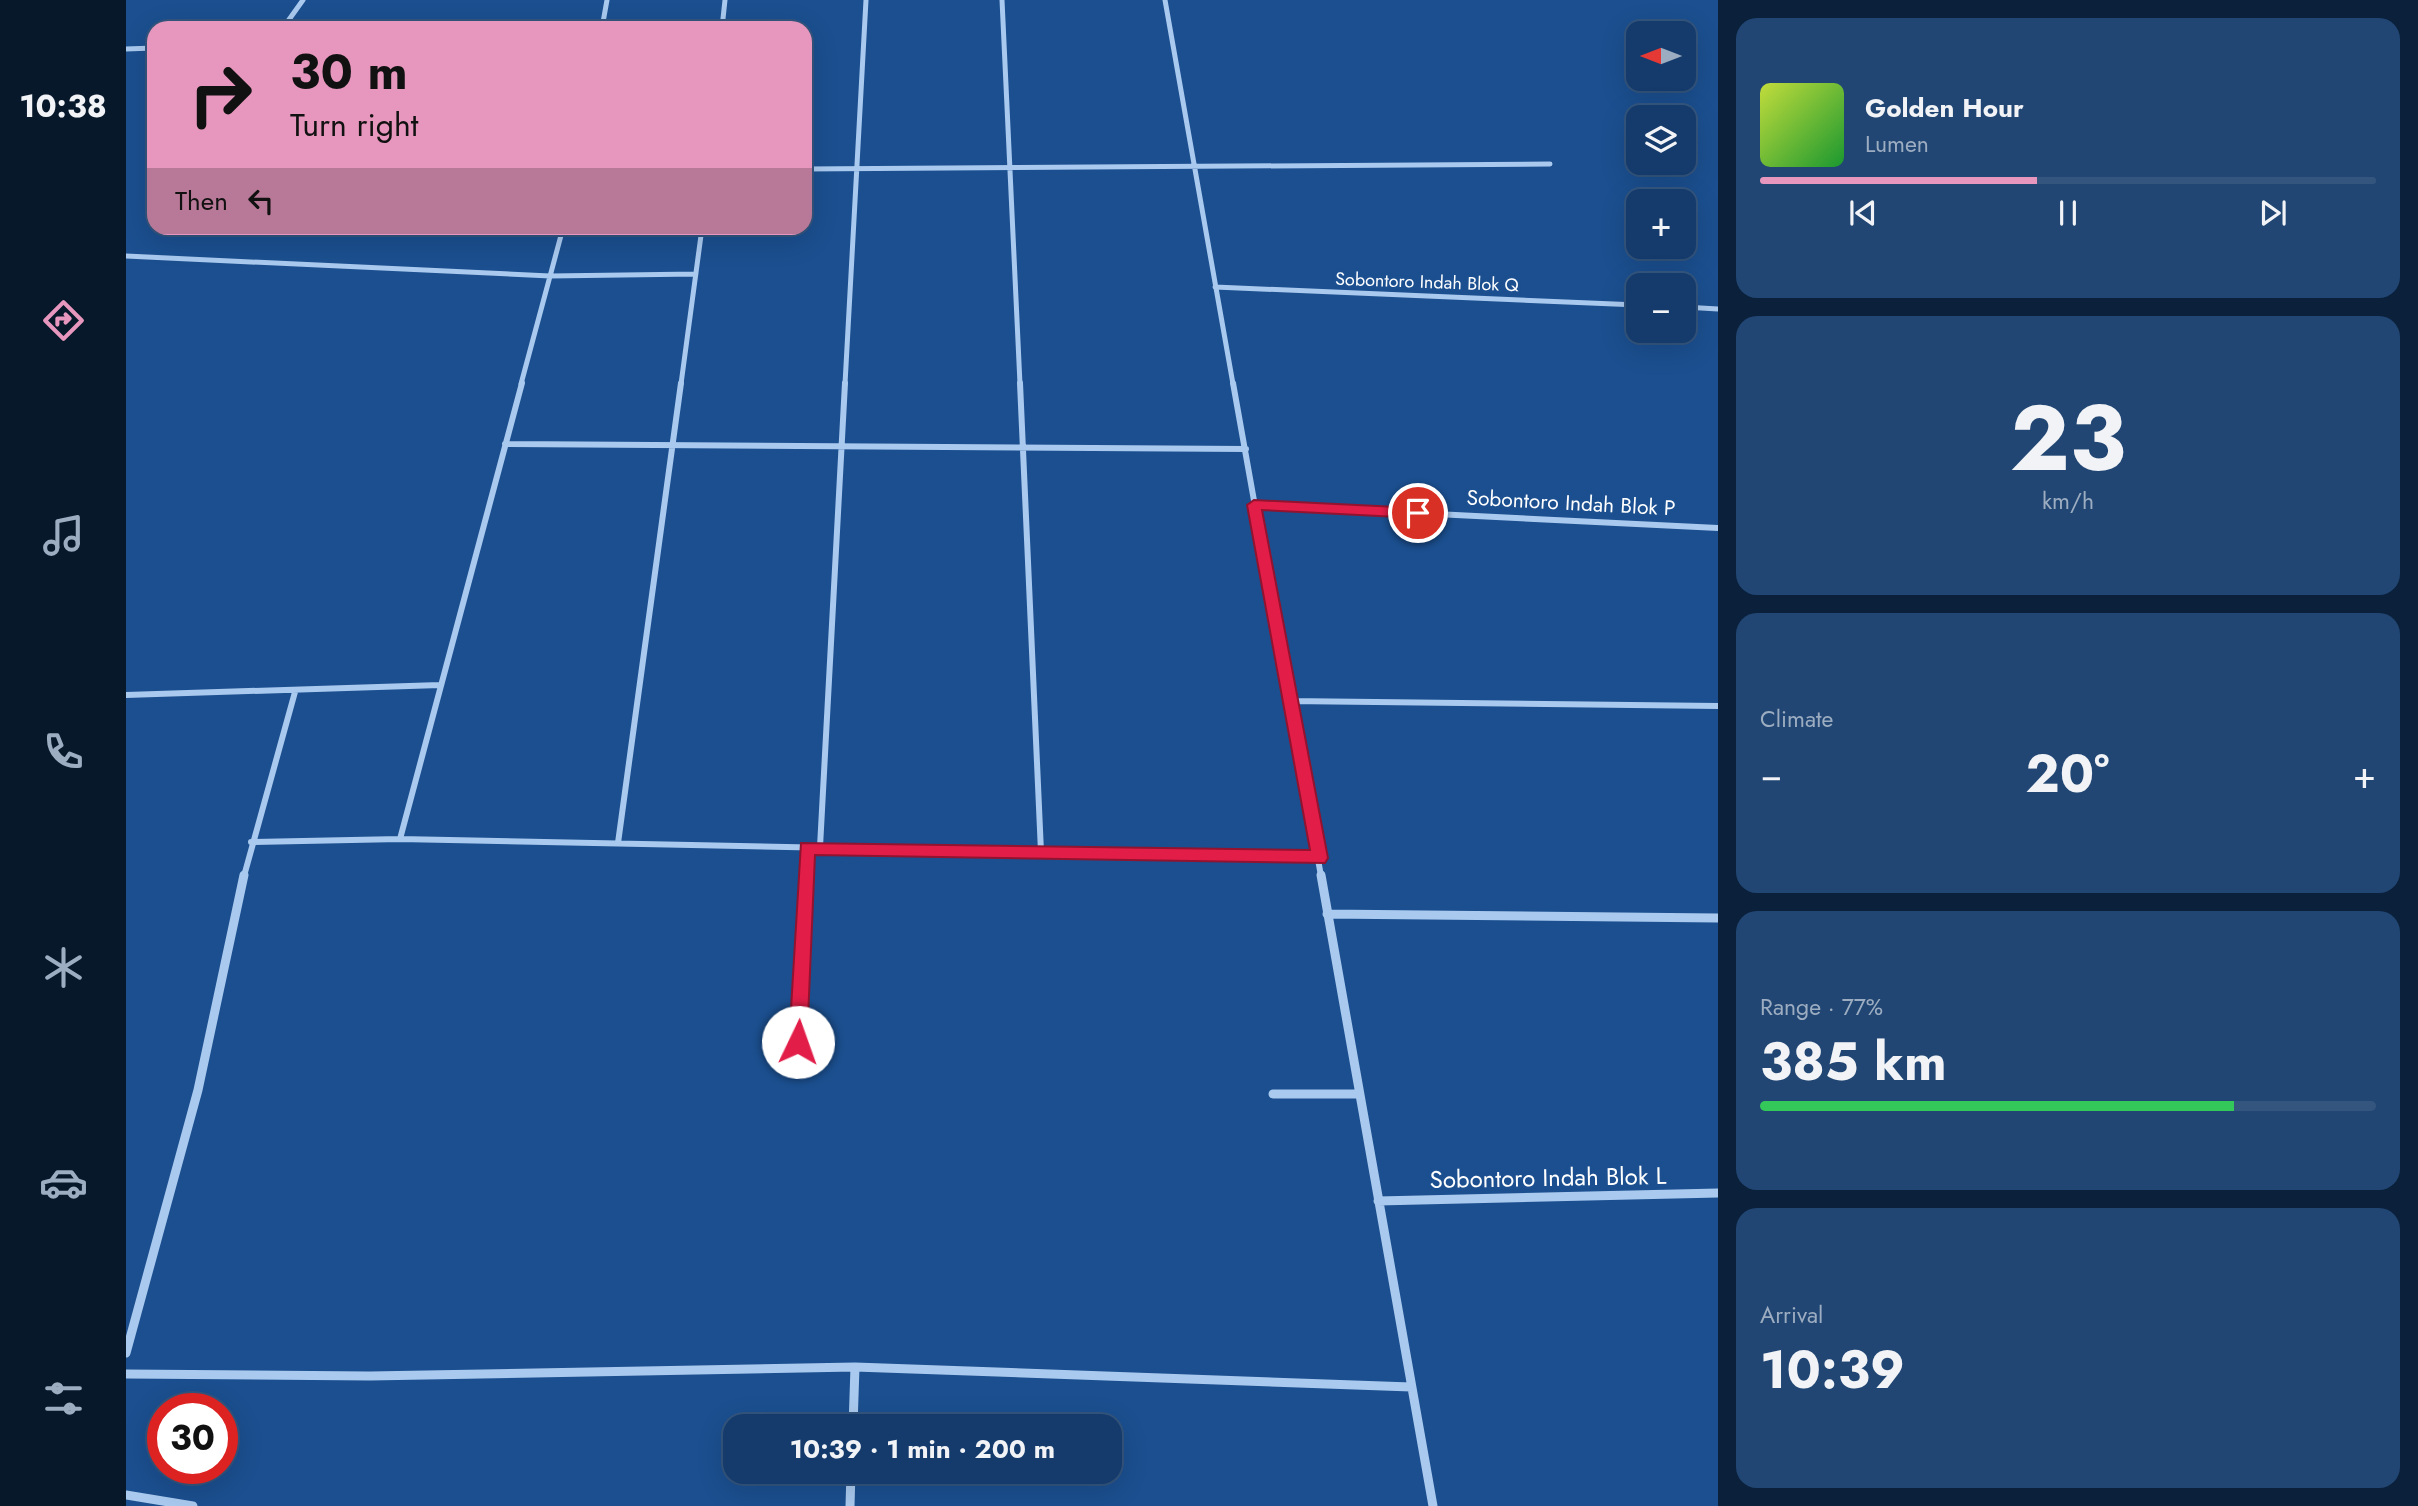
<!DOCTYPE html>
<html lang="en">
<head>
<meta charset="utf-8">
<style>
	:root { --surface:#143b6b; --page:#214673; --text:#f1f3f6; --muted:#9dadc1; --line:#33557e; --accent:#e797bd }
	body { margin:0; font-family:Jost,sans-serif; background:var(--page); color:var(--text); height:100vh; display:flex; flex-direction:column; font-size:26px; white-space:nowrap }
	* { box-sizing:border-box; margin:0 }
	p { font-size:23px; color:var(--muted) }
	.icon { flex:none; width:38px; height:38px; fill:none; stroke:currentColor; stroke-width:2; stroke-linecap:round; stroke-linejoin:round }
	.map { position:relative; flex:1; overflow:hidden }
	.side { display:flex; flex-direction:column; gap:18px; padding:18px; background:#0b203b; width:700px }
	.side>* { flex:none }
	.hud { position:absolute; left:21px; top:21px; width:665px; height:214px; border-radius:21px; box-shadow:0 7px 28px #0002,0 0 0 2px var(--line); background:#e797bd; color:#111; overflow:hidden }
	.needle { width:46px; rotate:270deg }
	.tools { position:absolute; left:1500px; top:21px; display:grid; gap:14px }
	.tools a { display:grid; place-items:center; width:70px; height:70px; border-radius:14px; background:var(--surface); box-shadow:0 7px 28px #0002,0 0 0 2px var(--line); font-size:35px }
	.speed { position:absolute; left:21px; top:1393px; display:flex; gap:14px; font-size:35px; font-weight:700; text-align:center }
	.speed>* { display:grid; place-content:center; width:91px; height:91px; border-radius:50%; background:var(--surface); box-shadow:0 7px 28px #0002,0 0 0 2px var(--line); line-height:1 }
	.speed .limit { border:10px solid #d22; background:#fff; color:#111 }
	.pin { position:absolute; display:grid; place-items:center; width:60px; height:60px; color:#fff; margin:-30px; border:4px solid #fff; border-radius:50%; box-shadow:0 2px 7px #0007 }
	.me { position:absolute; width:77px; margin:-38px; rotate:3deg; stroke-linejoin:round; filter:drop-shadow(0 0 5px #0008) }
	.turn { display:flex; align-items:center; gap:24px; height:147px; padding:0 28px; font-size:32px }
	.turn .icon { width:91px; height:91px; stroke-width:2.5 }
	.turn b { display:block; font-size:49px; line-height:60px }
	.then { display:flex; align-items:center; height:66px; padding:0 28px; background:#0003; gap:14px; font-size:26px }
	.big { font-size:52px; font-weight:700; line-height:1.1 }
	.side .tile { flex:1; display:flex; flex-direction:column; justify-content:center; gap:10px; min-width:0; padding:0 24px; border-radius:21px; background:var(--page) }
	.side .dial { align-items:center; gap:0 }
	.dial b { font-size:91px; line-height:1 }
	.song { display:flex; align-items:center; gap:21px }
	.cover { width:84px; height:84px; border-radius:10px; background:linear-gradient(135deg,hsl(70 70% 55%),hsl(130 70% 35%)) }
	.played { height:7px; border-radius:4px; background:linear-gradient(90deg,var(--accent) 45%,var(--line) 45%) }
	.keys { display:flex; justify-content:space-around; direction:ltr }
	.heat { display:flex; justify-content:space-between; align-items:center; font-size:38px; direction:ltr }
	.charge { height:10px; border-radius:5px; background:linear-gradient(90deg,#34c759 77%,var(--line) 0) }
	.trip { position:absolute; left:597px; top:1414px; width:399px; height:70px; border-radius:21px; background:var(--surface); box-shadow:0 7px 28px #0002,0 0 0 2px var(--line); font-weight:700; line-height:70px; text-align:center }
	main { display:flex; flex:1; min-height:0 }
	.menu { display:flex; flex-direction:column; width:126px; justify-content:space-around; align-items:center; background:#08182b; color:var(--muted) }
	.menu .icon { width:49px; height:49px }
	.menu .current { color:var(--accent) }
	.menu b { font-size:32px; color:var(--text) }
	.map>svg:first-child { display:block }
</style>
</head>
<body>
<main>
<nav class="menu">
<b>10:38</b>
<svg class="icon current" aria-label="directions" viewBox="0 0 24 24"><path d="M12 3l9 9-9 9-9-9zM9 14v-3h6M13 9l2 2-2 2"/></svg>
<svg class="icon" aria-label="music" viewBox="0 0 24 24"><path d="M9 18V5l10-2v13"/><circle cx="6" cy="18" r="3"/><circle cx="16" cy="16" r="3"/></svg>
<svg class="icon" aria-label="phone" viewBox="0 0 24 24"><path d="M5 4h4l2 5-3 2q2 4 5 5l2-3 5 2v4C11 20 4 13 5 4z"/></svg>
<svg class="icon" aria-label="climate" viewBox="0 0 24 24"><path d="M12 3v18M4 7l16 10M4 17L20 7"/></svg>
<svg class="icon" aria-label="car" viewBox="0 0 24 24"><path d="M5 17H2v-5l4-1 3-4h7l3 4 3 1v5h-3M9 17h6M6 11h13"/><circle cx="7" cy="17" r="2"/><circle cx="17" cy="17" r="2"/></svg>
<svg class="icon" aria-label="filters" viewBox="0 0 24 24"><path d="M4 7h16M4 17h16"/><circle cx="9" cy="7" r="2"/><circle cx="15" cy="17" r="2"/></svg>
</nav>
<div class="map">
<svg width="1592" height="1506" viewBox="0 0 1592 1506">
	<rect width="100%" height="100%" fill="#1b4f8f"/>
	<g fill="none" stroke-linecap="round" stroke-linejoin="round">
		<path stroke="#a9c9ee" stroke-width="5" d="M876 0 894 384
			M1039 0 1107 384
			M157 28 177 0
			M476 28 481 0
			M596 28 599 0
			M0 49 28 48
			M679 169 1424 164
			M0 256 424 276 570 274
			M1089 287 1512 305
			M1558 307 1592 309
			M395 384 437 228
			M555 384 576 228
			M719 384 740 0"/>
		<path stroke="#a9c9ee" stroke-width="6" d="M396 383 274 839 1193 858
			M894 383 915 852
			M1107 383 1195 876
			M379 444 1120 449
			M1128 505 1592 528
			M0 695 314 685
			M1163 701 1592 706
			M125 842 274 839
			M492 843 555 383
			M694 847 719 383
			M118 876 169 692
			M680 876 681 848"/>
		<path stroke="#a9c9ee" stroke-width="9" d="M1195 875 1307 1506
			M1201 914 1592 918
			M672 1042 680 875
			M1147 1094H1233
			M1252 1201 1592 1193
			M0 1353 72 1090 118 875
			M0 1374 244 1376 729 1367 1285 1387
			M727 1426 729 1367
			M0 1495 67 1506
			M724 1506 725 1472"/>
	</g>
	<path fill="#e11d48" stroke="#92132f" stroke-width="2" d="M1128 500 1292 508 1299 513 1292 518 1136 510 1202 858 1199 863 689 855 681 1042 678 1048H665L663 1042 675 843 1184 850 1121 505Z"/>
	<g text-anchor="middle" stroke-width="7" stroke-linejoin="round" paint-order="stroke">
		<g font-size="18" fill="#fff" stroke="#1b4f8f">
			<text transform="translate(1301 282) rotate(2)" y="6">Sobontoro Indah Blok Q</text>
		</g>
		<g font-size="21" fill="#fff" stroke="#1b4f8f">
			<text transform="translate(1445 503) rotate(3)" y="7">Sobontoro Indah Blok P</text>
		</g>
		<g font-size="24" fill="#fff" stroke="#1b4f8f">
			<text transform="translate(1422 1178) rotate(-1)" y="8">Sobontoro Indah Blok L</text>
		</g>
	</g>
</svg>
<div class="tools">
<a><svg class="needle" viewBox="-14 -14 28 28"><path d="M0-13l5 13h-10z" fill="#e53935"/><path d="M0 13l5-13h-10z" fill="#9dadc1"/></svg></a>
<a><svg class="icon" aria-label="layers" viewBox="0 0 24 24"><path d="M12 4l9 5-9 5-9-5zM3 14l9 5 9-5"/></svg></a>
<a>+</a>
<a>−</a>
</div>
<div class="speed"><div class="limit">30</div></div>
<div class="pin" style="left:1292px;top:513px;background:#d93025"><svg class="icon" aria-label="arrive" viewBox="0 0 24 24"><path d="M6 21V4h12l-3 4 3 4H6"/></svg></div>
<svg class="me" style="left:672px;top:1042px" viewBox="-20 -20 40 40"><circle r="19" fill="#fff"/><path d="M0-13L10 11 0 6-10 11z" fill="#e11d48"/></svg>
<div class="trip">10:39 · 1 min · 200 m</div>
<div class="hud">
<div class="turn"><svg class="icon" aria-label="right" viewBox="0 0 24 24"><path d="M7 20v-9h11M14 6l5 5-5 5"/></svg><div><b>30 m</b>Turn right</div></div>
<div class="then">Then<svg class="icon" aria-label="left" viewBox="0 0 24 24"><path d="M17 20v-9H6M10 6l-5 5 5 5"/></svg></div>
</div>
</div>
<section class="side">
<div class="tile">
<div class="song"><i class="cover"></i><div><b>Golden Hour</b><p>Lumen</p></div></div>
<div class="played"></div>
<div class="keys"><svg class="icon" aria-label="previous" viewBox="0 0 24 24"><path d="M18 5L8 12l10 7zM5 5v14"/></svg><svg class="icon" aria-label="pause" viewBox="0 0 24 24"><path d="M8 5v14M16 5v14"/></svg><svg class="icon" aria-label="next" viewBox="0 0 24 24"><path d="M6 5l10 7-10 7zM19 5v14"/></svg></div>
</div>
<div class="tile dial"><b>23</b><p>km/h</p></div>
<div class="tile"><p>Climate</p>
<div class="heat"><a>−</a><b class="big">20°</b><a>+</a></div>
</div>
<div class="tile"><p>Range · 77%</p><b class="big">385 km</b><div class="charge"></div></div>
<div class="tile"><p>Arrival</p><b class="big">10:39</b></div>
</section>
</main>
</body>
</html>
